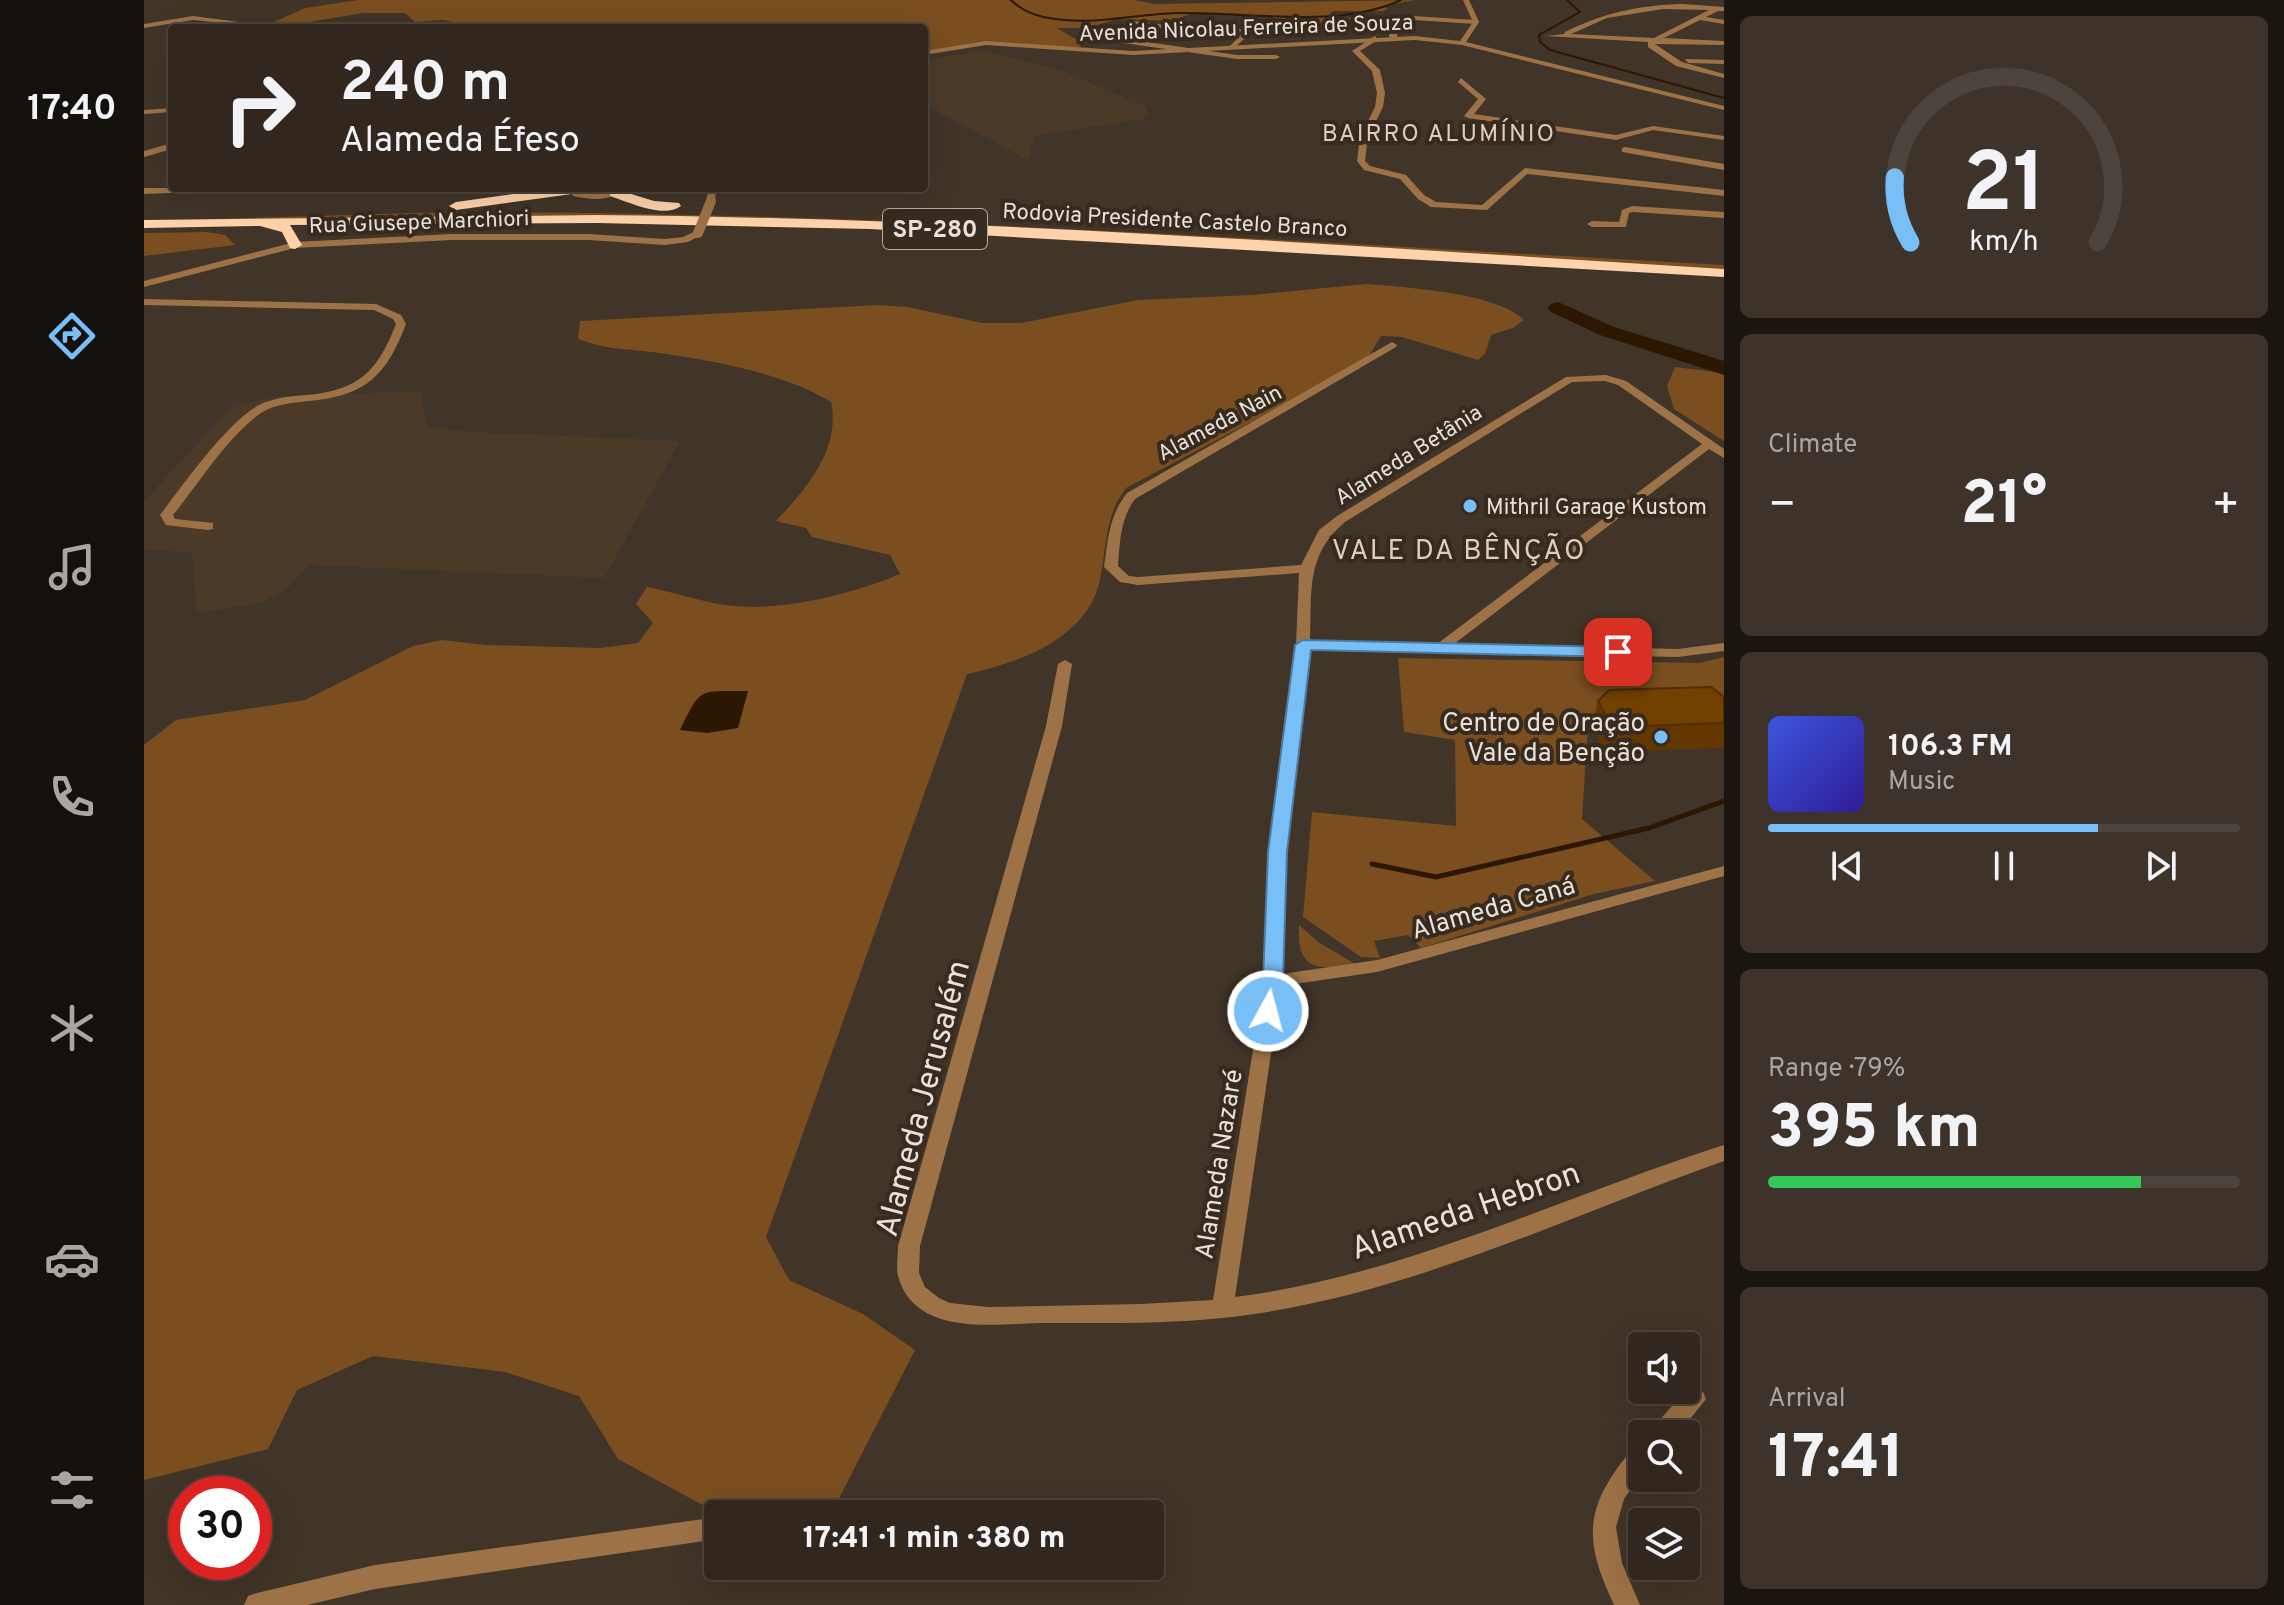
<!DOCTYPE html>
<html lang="en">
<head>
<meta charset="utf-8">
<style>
	:root { --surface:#31271e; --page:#3d332b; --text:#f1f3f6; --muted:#a8a5a4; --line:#4c443c; --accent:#78bff8 }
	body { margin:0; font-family:Overpass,sans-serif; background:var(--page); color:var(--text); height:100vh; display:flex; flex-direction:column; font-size:30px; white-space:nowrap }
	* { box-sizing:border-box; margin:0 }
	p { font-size:26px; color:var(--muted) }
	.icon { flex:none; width:44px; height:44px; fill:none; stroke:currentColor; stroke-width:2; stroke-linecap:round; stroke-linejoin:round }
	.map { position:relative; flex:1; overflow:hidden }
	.details { display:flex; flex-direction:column; gap:16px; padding:16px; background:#1b1510; width:560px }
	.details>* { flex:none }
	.guide { position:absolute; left:24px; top:24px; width:760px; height:168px; border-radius:8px; box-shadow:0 8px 32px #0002,0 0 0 2px var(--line); background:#31271e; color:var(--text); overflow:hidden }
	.controls { position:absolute; left:1484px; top:1332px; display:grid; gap:16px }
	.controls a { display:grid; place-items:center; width:72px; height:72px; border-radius:8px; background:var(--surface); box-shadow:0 8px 32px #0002,0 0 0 2px var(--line); font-size:40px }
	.speed { position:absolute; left:24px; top:1476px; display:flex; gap:16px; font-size:40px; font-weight:700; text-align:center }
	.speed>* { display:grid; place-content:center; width:104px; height:104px; border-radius:50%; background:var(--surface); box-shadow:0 8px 32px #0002,0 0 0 2px var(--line); line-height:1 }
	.speed .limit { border:12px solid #d22; background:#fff; color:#111 }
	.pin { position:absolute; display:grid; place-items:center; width:68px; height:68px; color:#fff; margin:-34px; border-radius:16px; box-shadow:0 4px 12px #0006 }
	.me { position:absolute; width:88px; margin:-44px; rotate:7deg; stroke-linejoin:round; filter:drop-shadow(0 0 6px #0008) }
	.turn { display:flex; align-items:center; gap:28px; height:168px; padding:0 40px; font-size:36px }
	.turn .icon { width:104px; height:104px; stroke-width:2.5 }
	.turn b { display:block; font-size:56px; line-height:68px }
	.big { font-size:60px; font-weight:800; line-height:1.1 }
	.details .tile { flex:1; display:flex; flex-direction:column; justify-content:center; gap:12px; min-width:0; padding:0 28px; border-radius:12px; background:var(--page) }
	.details .dial { align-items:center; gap:0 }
	.dial svg { height:208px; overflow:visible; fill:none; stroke:var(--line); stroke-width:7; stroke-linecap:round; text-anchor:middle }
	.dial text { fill:var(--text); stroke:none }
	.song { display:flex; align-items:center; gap:24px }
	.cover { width:96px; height:96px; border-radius:12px; background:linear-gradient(135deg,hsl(230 70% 55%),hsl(250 70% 35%)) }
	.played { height:8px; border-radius:4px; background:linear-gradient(90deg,var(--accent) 70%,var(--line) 70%) }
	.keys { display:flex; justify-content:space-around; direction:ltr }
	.heat { display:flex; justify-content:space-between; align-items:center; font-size:44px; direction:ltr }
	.charge { height:12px; border-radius:6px; background:linear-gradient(90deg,#34c759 79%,var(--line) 0) }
	.trip { position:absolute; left:560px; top:1500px; width:460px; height:80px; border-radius:8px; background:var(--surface); box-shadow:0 8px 32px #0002,0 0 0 2px var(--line); font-weight:800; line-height:80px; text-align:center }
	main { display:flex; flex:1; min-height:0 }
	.dock { display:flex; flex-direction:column; width:144px; justify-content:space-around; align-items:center; background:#14100c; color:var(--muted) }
	.dock .icon { width:56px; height:56px }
	.dock .current { color:var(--accent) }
	.dock b { font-size:36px; color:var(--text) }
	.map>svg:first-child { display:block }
</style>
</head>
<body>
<main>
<nav class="dock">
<b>17:40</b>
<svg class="icon current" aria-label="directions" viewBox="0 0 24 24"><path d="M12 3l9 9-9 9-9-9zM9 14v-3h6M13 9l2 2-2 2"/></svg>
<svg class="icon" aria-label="music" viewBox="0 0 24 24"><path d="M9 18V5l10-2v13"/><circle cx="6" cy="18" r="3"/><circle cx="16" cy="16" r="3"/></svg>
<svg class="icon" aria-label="phone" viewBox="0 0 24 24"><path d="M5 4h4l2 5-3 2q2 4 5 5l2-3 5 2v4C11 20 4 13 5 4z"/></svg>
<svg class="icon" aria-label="climate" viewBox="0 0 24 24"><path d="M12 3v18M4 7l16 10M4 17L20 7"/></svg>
<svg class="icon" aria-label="car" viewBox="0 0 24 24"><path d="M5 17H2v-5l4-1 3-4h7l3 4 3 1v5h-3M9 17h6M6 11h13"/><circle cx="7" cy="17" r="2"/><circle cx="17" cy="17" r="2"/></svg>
<svg class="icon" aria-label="filters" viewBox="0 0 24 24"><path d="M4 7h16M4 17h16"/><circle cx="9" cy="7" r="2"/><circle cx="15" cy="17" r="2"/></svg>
</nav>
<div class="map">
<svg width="1580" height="1605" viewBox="0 0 1580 1605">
	<rect width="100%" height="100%" fill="#413428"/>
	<path fill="#4c3a29" d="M838 51 914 69 1000 106 1005 115 999 119 890 136 884 160 780 104V60Z
		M277 391 283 426 327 432 536 441 460 578 166 565 142 590 116 603 53 613 48 553 0 549V501L90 405 140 396Z"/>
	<path fill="#7a4e1f" d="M214 0H989L1011 4 1271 0 1240 6 1244 9 1239 11H1187L1208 19 1197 20 1181 32 1124 16 1048 13 1028 21 974 19 942 28H913L938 43 934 49 836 43 780 51V28H338L299 20 271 22 261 13H219L153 24 130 22 161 8Z
		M309 212C733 212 1156 242 1580 265V271L665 219 431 215 0 221Z
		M63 232 81 235 91 245 0 256V233Z
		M1222 284C1260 287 1354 293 1380 320L1369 328 1347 335 1341 354 1334 360 1258 337 1237 336 1222 361 982 488C960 517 963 546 956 580 943 639 875 663 823 674L622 1237 645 1280 719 1314 771 1350 689 1510 573 1513 474 1459 435 1396 361 1372 229 1356 153 1390 124 1449 0 1480V745L32 720 161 700 269 646 298 640 341 645 456 648 494 643 509 623 492 604 503 587C525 591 547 598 569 603 625 615 704 596 756 574L746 555 668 537 662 528 632 521C662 489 697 449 687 402 641 373 562 359 508 352 481 349 460 349 434 339L436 321 734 305 764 307 838 323H877L994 300 1108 295Z
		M1531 367 1580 373V441L1530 409 1523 386Z
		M1580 657V721L1456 713 1444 725 1438 819 1511 881 1450 894 1277 948 1264 935 1230 941 1236 958 1217 957 1159 917 1168 812 1312 826 1311 740 1260 732 1254 658 1555 663Z
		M1155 925 1174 942 1213 965C1176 969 1152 973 1155 925Z"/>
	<path fill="#2c1702" d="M604 691 594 728 563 733 536 730C558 685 555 692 604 691Z"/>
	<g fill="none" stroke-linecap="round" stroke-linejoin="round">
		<path stroke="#2c1702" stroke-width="2" d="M867 0C879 12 895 17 911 19 950 25 994 14 1033 13 1103 11 1192 30 1257 0
			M1423 0 1436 12 1395 35 1396 42 1406 50 1580 98"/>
		<path stroke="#2c1702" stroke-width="5" d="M1228 864 1292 877 1505 828 1580 801"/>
		<path fill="#2c1702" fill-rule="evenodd" d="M1414 302 1470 327 1580 361V375L1456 335 1407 312 1404 308 1407 304Z"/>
		<path fill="#9e7247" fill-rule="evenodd" d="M1539 4 1580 7V11H1574L1562 17 1580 20V24L1556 20 1520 38 1580 41V45L1511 44 1538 62 1580 74V78L1532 66 1504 47V42L1402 36 1420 34 1421 32C1459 13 1496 5 1539 4ZM1519 9 1565 10 1510 38 1427 34 1463 18Z
			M1253 15 1332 20 1335 22 1332 24 1255 19 1253 37 1249 39 1245 37 1246 22Z
			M49 16 125 26 128 28 49 20 0 28V24Z
			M991 21 1054 29 1079 26 1109 31 1090 48 1086 46 1100 32 1079 30 1054 33 989 24Z
			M1231 36 1234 40 1216 51 1236 70 1241 93 1239 107 1224 137 1221 161 1226 166 1262 175 1280 195 1292 202 1338 205 1381 168 1580 190V196L1383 174 1343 210 1287 207 1274 199 1256 179 1220 170 1213 161 1216 137 1231 107 1233 93 1228 71 1208 51Z
			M975 38 1093 55H1132L1136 57 1132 59H1093L972 42Z
			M1541 59 1580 60V64L1544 63Z
			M1317 78 1342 99 1330 114 1472 135 1509 126 1580 136V140L1509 130 1472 140 1324 118 1320 116 1334 99 1314 82Z
			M28 108V112L0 114V110Z
			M28 143V149L0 157V151Z
			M1481 147 1580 164V170L1478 152V148Z
			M477 188H496L472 193V189Z
			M565 188H573L570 203 562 201Z
			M1488 206 1580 212V218L1489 212 1485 213 1482 227H1448L1443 224 1448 221 1475 222 1478 210Z
			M554 230 557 231V235L544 242 521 245 444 240H308L151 248 0 287V281L151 242 308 234H444L521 239 539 237Z
			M0 299 232 304 257 315 262 324C242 376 222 396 164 401 148 403 131 404 117 413 82 438 56 482 29 515L31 519 69 523V529L64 530 22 525 16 515C38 486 84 421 115 405 129 398 147 396 163 395 215 390 233 372 252 324L249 319 230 310 0 305Z
			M1248 342 1253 345 1252 347 991 499C976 519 976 542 974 566L985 576 994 577 1157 565 1175 530 1193 516 1422 377 1462 375 1482 381 1580 449V458L1565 449 1310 644 1534 649 1580 643V651L1534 657 1166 649 1142 852 1138 974 1233 960 1580 866V876L1233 972 1137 986 1091 1297C1263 1275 1416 1197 1580 1145V1161C1417 1219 1253 1300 1078 1318 1021 1324 961 1323 903 1323 855 1323 771 1339 754 1276 752 1267 754 1255 754 1246L902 726 914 664 921 660 928 664 918 726 776 1246 775 1273 781 1287 795 1298 806 1303 844 1307 997 1304 1069 1300 1120 981 1126 852 1152 645 1155 573 994 585 976 582 960 567C964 539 965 516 983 493ZM1461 381 1474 385 1558 444 1293 644 1166 641C1168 593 1161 555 1201 522L1428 382Z
			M1551 1389 1559 1392 1562 1399 1534 1434H1507C1515 1419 1535 1395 1551 1389Z
			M1498 1446V1473L1480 1499 1472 1527 1478 1563 1496 1605H1470C1448 1557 1437 1523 1468 1476 1476 1464 1485 1450 1498 1446Z
			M574 1517V1539L231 1589 163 1605H100L104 1596 113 1593 231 1565Z"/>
		<path fill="#9e7247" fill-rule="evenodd" d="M1319 0H1325L1335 22 1322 42 1580 106V110L1318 45 1271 40 989 55 842 45 780 55V51L842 41 989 51 1271 36 1316 41 1329 22Z
			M0 188H80L76 191 0 194Z
			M425 188H433L436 192 456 194 472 188H481C467 202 447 200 429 196Z"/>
		<path fill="#fed2aa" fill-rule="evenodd" d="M413 188 435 190 428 194 312 210 305 206 312 202Z
			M471 189 510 201 535 203 537 206C519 219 485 202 466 196V190Z
			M453 215C829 218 1205 246 1580 269V277L726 229 453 223 146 225 158 245 151 249 146 248 138 232 116 226 0 228V220Z"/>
		<path stroke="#9e7247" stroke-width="10" d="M554 233 567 201"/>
	</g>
	<path fill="#623800" d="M1580 697V748L1461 752 1448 725 1454 701Z"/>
	<path fill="#724100" stroke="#502e00" stroke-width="2" d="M1567 687 1580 697V723L1468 727 1454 701 1465 690Z"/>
	<path fill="#78bff8" stroke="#4e7ca1" stroke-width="2" d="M1159 640 1474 647 1483 652 1474 657 1167 650 1143 852 1139 981 1135 1011 1124 1018 1114 1011 1119 981 1124 852 1151 645Z"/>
	<g fill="#78bff8" stroke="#372a1e" stroke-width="3">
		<circle cx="1326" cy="506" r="8"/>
		<circle cx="1517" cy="737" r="8"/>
	</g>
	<g text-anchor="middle" stroke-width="8" stroke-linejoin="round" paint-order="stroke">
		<g font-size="22" fill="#e9e1d9" stroke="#372a1e">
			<text transform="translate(1102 27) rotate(-2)" y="8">Avenida Nicolau Ferreira de Souza</text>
			<text transform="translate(1031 219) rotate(3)" y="8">Rodovia Presidente Castelo Branco</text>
			<text transform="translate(275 221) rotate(-2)" y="8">Rua Giusepe Marchiori</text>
			<text transform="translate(1075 422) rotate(-28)" y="8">Alameda Nain</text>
			<text transform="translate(1264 454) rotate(-32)" y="8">Alameda Betânia</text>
		</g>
		<g font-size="22" fill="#e9e1d9" stroke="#372a1e" text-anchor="start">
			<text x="1342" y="514">Mithril Garage Kustom</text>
		</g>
		<g font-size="24" letter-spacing="2" fill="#dfcebf" stroke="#372a1e">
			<text x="1295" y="141">BAIRRO ALUMÍNIO</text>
		</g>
		<rect fill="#372a1e" stroke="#b4aaa1" stroke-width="2" x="739" y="209" width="104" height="40" rx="6"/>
		<g font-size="24" font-weight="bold" fill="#e9e1d9">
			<text x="791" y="237">SP-280</text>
		</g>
		<g font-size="26" fill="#e9e1d9" stroke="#372a1e" text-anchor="end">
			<text x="1501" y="731">Centro de Oração<tspan x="1501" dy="30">Vale da Benção</tspan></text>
		</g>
		<g font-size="26" fill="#e9e1d9" stroke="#372a1e">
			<text transform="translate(1349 907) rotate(-16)" y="9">Alameda Caná</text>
			<text transform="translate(1074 1164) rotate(-81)" y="9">Alameda Nazaré</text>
		</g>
		<g font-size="28" letter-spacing="2" fill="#dfcebf" stroke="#372a1e">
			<text x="1315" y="559">VALE DA BÊNÇÃO</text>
		</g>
		<g font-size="32" fill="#e9e1d9" stroke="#372a1e">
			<text transform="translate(778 1098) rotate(-75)" y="11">Alameda Jerusalém</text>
			<text transform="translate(1321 1210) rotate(-19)" y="11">Alameda Hebron</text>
		</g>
	</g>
</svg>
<div class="controls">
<a><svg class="icon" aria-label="sound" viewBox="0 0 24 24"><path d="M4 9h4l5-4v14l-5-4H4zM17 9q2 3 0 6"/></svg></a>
<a><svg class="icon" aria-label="search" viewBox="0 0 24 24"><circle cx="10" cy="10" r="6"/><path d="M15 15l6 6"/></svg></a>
<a><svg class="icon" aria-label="layers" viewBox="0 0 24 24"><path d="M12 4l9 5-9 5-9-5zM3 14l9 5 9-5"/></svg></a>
</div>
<div class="speed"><div class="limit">30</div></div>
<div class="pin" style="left:1474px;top:652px;background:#d93025"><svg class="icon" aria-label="arrive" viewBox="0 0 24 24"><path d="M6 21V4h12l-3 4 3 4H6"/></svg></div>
<svg class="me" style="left:1124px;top:1011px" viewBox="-20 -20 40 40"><circle r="17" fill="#78bff8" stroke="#fff" stroke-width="3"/><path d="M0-11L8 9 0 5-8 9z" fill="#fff"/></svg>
<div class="trip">17:41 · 1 min · 380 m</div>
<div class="guide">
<div class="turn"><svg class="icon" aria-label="right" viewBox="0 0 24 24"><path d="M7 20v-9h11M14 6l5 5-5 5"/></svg><div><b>240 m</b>Alameda Éfeso</div></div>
</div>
</div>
<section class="details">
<div class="tile dial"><svg viewBox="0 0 100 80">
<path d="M14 69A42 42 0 1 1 86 69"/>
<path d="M14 69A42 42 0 0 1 8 44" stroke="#78bff8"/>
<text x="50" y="56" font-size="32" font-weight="700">21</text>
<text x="50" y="72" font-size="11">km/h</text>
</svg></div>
<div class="tile"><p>Climate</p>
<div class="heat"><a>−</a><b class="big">21°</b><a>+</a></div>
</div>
<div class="tile">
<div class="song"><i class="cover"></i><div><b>106.3 FM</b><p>Music</p></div></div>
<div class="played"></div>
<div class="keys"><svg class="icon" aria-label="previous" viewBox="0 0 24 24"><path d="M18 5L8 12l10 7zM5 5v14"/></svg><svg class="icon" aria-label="pause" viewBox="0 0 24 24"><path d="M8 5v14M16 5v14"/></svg><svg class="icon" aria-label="next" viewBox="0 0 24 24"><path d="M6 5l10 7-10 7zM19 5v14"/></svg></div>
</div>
<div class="tile"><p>Range · 79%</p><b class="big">395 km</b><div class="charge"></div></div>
<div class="tile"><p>Arrival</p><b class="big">17:41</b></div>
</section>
</main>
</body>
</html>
